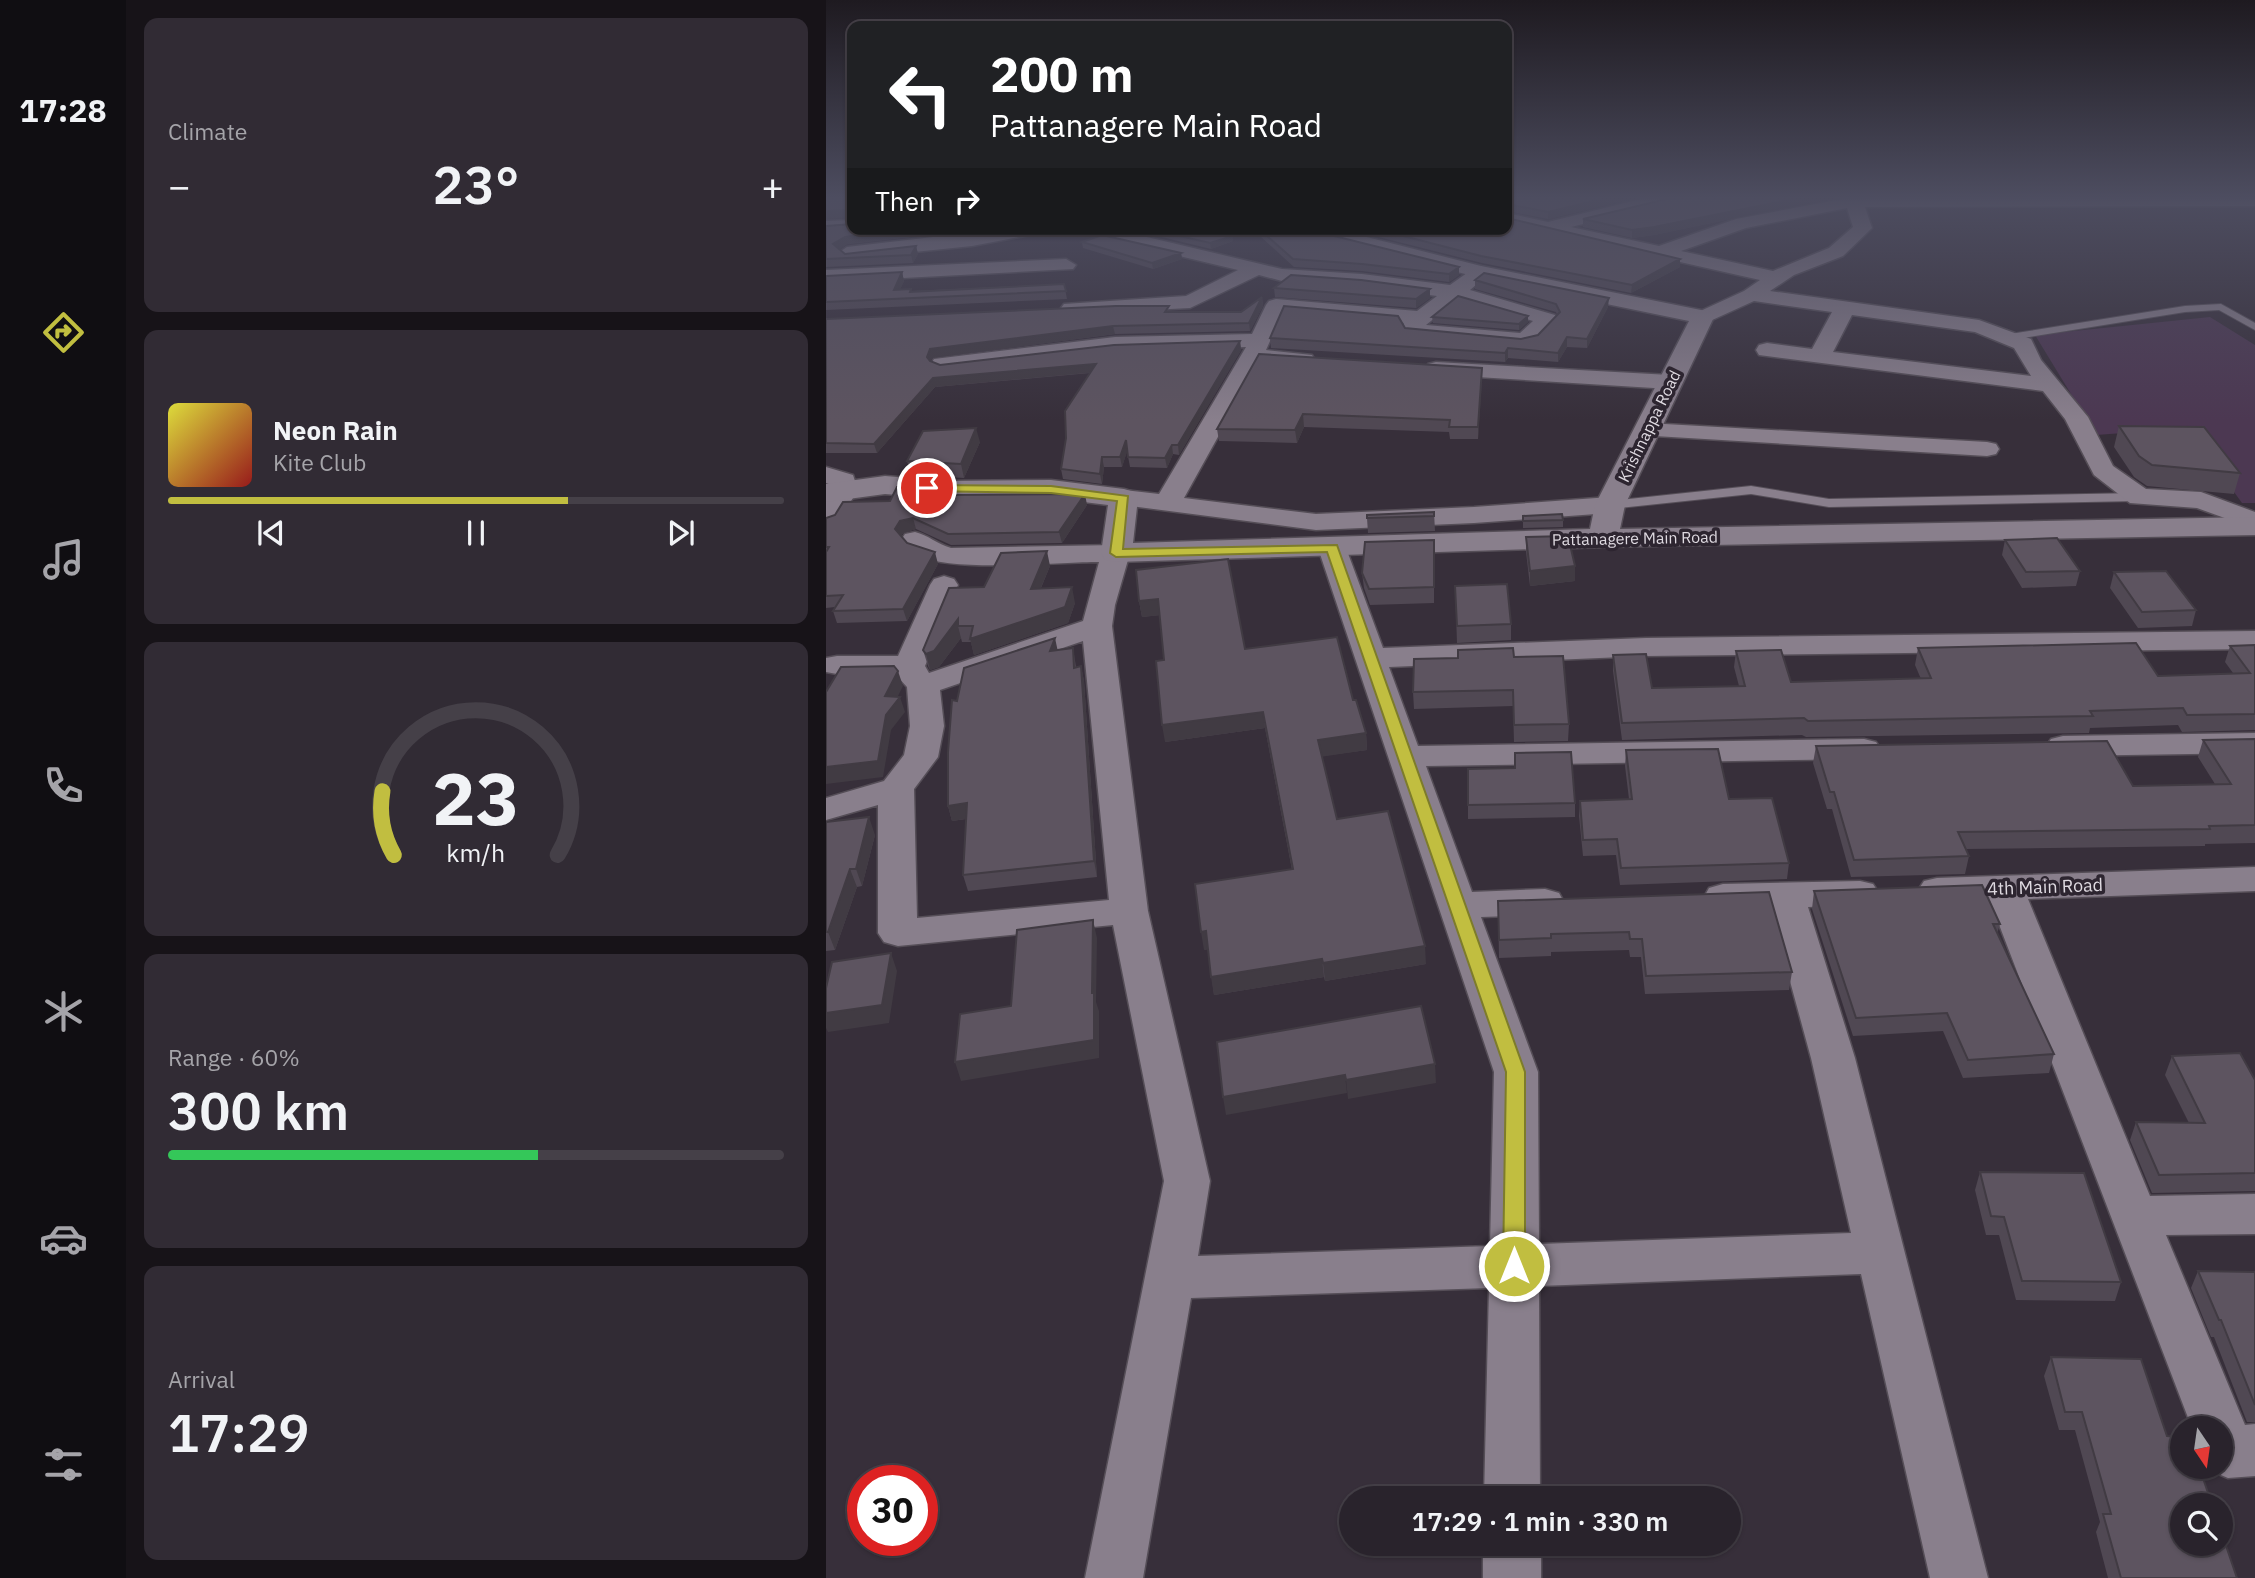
<!DOCTYPE html>
<html lang="en">
<head>
<meta charset="utf-8">
<style>
	:root { --surface:#29232c; --page:#312b34; --text:#f1f3f6; --muted:#a5a4a9; --line:#454048; --accent:#c1be40 }
	body { margin:0; font-family:"IBM Plex Sans",sans-serif; background:var(--page); color:var(--text); height:100vh; display:flex; flex-direction:column; font-size:26px; white-space:nowrap }
	* { box-sizing:border-box; margin:0 }
	p { font-size:23px; color:var(--muted) }
	.icon { flex:none; width:38px; height:38px; fill:none; stroke:currentColor; stroke-width:2; stroke-linecap:round; stroke-linejoin:round }
	.map { position:relative; flex:1; overflow:hidden }
	.drawer { display:flex; flex-direction:column; gap:18px; padding:18px; background:#171318; width:700px }
	.drawer>* { flex:none }
	.guide { position:absolute; left:21px; top:21px; width:665px; height:214px; border-radius:14px; box-shadow:0 2px 5px #0004,0 0 0 2px var(--line); background:#202124; color:#fff; overflow:hidden }
	.needle { width:46px; rotate:167deg }
	.fabs { position:absolute; left:1344px; top:1416px; display:grid; gap:14px }
	.fabs a { display:grid; place-items:center; width:63px; height:63px; border-radius:50%; background:var(--surface); box-shadow:0 2px 5px #0004,0 0 0 2px var(--line); font-size:35px }
	.speed { position:absolute; left:21px; top:1465px; display:flex; gap:14px; font-size:35px; font-weight:700; text-align:center }
	.speed>* { display:grid; place-content:center; width:91px; height:91px; border-radius:50%; background:var(--surface); box-shadow:0 2px 5px #0004,0 0 0 2px var(--line); line-height:1 }
	.speed .limit { border:10px solid #d22; background:#fff; color:#111 }
	.pin { position:absolute; display:grid; place-items:center; width:60px; height:60px; color:#fff; margin:-30px; border:4px solid #fff; border-radius:50%; box-shadow:0 2px 7px #0007 }
	.me { position:absolute; width:77px; margin:-38px; rotate:0deg; stroke-linejoin:round; filter:drop-shadow(0 0 5px #0008) }
	.turn { display:flex; align-items:center; gap:24px; height:147px; padding:0 28px; font-size:32px }
	.turn .icon { width:91px; height:91px; stroke-width:2.5 }
	.turn b { display:block; font-size:49px; line-height:60px }
	.then { display:flex; align-items:center; height:66px; padding:0 28px; background:#0003; gap:14px; font-size:26px }
	.big { font-size:52px; font-weight:600; line-height:1.1 }
	.drawer .widget { flex:1; display:flex; flex-direction:column; justify-content:center; gap:10px; min-width:0; padding:0 24px; border-radius:14px; background:var(--page) }
	.drawer .dial { align-items:center; gap:0 }
	.dial svg { height:182px; overflow:visible; fill:none; stroke:var(--line); stroke-width:7; stroke-linecap:round; text-anchor:middle }
	.dial text { fill:var(--text); stroke:none }
	.song { display:flex; align-items:center; gap:21px }
	.cover { width:84px; height:84px; border-radius:10px; background:linear-gradient(135deg,hsl(60 70% 55%),hsl(0 70% 35%)) }
	.played { height:7px; border-radius:4px; background:linear-gradient(90deg,var(--accent) 65%,var(--line) 65%) }
	.keys { display:flex; justify-content:space-around; direction:ltr }
	.heat { display:flex; justify-content:space-between; align-items:center; font-size:38px; direction:ltr }
	.charge { height:10px; border-radius:5px; background:linear-gradient(90deg,#34c759 60%,var(--line) 0) }
	.trip { position:absolute; left:513px; top:1486px; width:402px; height:70px; border-radius:35px; background:var(--surface); box-shadow:0 2px 5px #0004,0 0 0 2px var(--line); font-weight:600; line-height:70px; text-align:center }
	main { display:flex; flex:1; min-height:0 }
	.tab-bar { display:flex; flex-direction:column; width:126px; justify-content:space-around; align-items:center; background:#100e12; color:var(--muted) }
	.tab-bar .icon { width:49px; height:49px }
	.tab-bar .selected { color:var(--accent) }
	.tab-bar b { font-size:32px; color:var(--text) }
	.map>svg:first-child { display:block }
</style>
</head>
<body>
<main>
<nav class="tab-bar">
<b>17:28</b>
<svg class="icon selected" aria-label="directions" viewBox="0 0 24 24"><path d="M12 3l9 9-9 9-9-9zM9 14v-3h6M13 9l2 2-2 2"/></svg>
<svg class="icon" aria-label="music" viewBox="0 0 24 24"><path d="M9 18V5l10-2v13"/><circle cx="6" cy="18" r="3"/><circle cx="16" cy="16" r="3"/></svg>
<svg class="icon" aria-label="phone" viewBox="0 0 24 24"><path d="M5 4h4l2 5-3 2q2 4 5 5l2-3 5 2v4C11 20 4 13 5 4z"/></svg>
<svg class="icon" aria-label="climate" viewBox="0 0 24 24"><path d="M12 3v18M4 7l16 10M4 17L20 7"/></svg>
<svg class="icon" aria-label="car" viewBox="0 0 24 24"><path d="M5 17H2v-5l4-1 3-4h7l3 4 3 1v5h-3M9 17h6M6 11h13"/><circle cx="7" cy="17" r="2"/><circle cx="17" cy="17" r="2"/></svg>
<svg class="icon" aria-label="filters" viewBox="0 0 24 24"><path d="M4 7h16M4 17h16"/><circle cx="9" cy="7" r="2"/><circle cx="15" cy="17" r="2"/></svg>
</nav>
<section class="drawer">
<div class="widget"><p>Climate</p>
<div class="heat"><a>−</a><b class="big">23°</b><a>+</a></div>
</div>
<div class="widget">
<div class="song"><i class="cover"></i><div><b>Neon Rain</b><p>Kite Club</p></div></div>
<div class="played"></div>
<div class="keys"><svg class="icon" aria-label="previous" viewBox="0 0 24 24"><path d="M18 5L8 12l10 7zM5 5v14"/></svg><svg class="icon" aria-label="pause" viewBox="0 0 24 24"><path d="M8 5v14M16 5v14"/></svg><svg class="icon" aria-label="next" viewBox="0 0 24 24"><path d="M6 5l10 7-10 7zM19 5v14"/></svg></div>
</div>
<div class="widget dial"><svg viewBox="0 0 100 80">
<path d="M14 69A42 42 0 1 1 86 69"/>
<path d="M14 69A42 42 0 0 1 9 41" stroke="#c1be40"/>
<text x="50" y="56" font-size="32" font-weight="700">23</text>
<text x="50" y="72" font-size="11">km/h</text>
</svg></div>
<div class="widget"><p>Range · 60%</p><b class="big">300 km</b><div class="charge"></div></div>
<div class="widget"><p>Arrival</p><b class="big">17:29</b></div>
</section>
<div class="map">
<svg width="1429" height="1578" viewBox="0 0 1429 1578">
	<rect width="100%" height="100%" fill="#372f3a"/>
	<path fill="#4c3852" d="M1384 317 1429 345V503H1416L1375 446 1352 429 1270 435 1209 335Z"/>
	<g fill="none" stroke-linecap="round" stroke-linejoin="round">
		<defs>
			<path id="service" d="M1395 304 1429 323V330L1393 310 1359 312 1184 340 1179 337 1184 334 1359 306Z
				M925 486 1003 499 1313 493 1320 497 1313 501 1003 507 925 494 784 509 777 505 784 501Z"/>
			<path id="minor" d="M815 199H845L842 203 745 227 833 246 910 219 1016 199H1429V206L1039 207 1046 228 1017 256 968 275 944 291 1153 320 1205 339 1215 360 1262 417 1287 466 1320 489 1375 492 1429 512V529L1371 508 1304 503 1268 475 1239 419 1217 391 933 355 930 350 933 345 941 343 986 349 1006 312 928 301 884 321H870L867 317 870 313 918 291 934 280 681 223V213L722 222ZM1021 208 1027 227 1003 248 947 271 855 251 920 228ZM1026 315 1149 332 1188 348 1205 376 1007 352Z
				M26 220V229H31L0 231V221Z
				M176 229H218L209 234 146 246 21 259 12 253 21 247Z
				M254 229H287L456 269 536 274 624 285 648 268 655 266 665 272 644 290 729 315 732 319 710 343 695 346 588 336 580 335 575 326 578 323 457 312 440 350 486 355 489 360 486 365 478 367 433 363 358 498 490 514 648 507 784 497 793 499 797 505 793 511 784 513 648 523 490 530 289 504 285 498 289 492 298 490 333 494 420 347 289 351 116 371 108 369 105 364 108 359 289 337 426 334 440 305 443 301 450 299 591 311 611 296 536 286 456 281 433 275 364 308 245 314 238 312 235 308 238 304 360 296 412 270 257 233ZM632 299 707 321 694 333 600 325Z
				M240 259 250 265 247 269 0 282V270Z
				M610 362 844 375 852 377 855 382 852 387 844 389 602 374 599 369 602 364Z
				M821 423 1161 442 1170 444 1173 449 1170 454 1161 456 812 435 809 430 812 425Z
				M0 467 27 475 32 490 10 525 0 527V499L6 490V485L0 483Z
				M89 532C102 535 111 544 125 548L290 545 300 547 304 553 289 605 286 626 322 911 384 1181 372 1256 664 1246 668 1072 492 548 496 542 506 540 516 542 520 548 557 648 820 638 1429 631V649L820 656 563 667 592 746 1038 739 1050 742 1055 749 1050 756 1038 759 600 766 646 892 719 889 733 893 738 902 733 911 719 915 655 917 712 1072 713 1244 1025 1233 985 1058 944 908 897 910 883 906 878 897 883 888 897 884 1034 881 1047 884 1053 893 1047 902 1034 905 982 907 1029 1058 1162 1578H1104L1035 1274 713 1286 714 1498H658L663 1288 365 1298 317 1578H259L338 1181 287 925 72 946 58 942 52 933V805L0 820V798L58 781 78 755 84 726 81 687 70 675 11 674 0 672V658L11 656H72L104 585 108 579 118 576 128 579 132 585 99 666 103 673 257 621 273 562C230 562 126 573 90 555 84 552 79 545 75 540L79 534ZM257 641 283 900 91 918 88 789 112 757 118 726 114 690Z
				M1429 733V753L1237 756 1225 753 1220 746 1225 739 1237 736Z
				M1429 867V891L1202 899 1324 1196 1429 1194V1234L1340 1235 1419 1425 1429 1424V1476L1402 1478 1383 1470 1381 1466H1395V1428H1366L1164 901 1111 902 1098 899 1092 890 1098 881 1111 878Z
				M657 1544H715V1578H657Z"/>
			<path id="tertiary" d="M474 229H509L655 266 885 312 888 317 799 505 794 529 1429 517V535L777 547 290 562 279 560 275 553 282 505 225 498 122 499 59 494 0 502V484L59 476 122 481 225 480 298 489 308 492 312 498 307 543 764 529 769 505 863 321 655 278 477 233Z"/>
		</defs>
		<use href="#service" stroke="#554e57" stroke-width="2"/>
		<use href="#minor" stroke="#554e57" stroke-width="3"/>
		<use href="#tertiary" stroke="#554e57" stroke-width="3"/>
		<use href="#service" fill="#897f8c" fill-rule="evenodd"/>
		<use href="#minor" fill="#897f8c" fill-rule="evenodd"/>
		<use href="#tertiary" fill="#897f8c" fill-rule="evenodd"/>
	</g>
	<path fill="#504853" d="M681 199H805L722 219 681 211Z
		M841 199H1001L828 235 806 238 757 227V219Z
		M0 226 26 229H151L115 233 104 231 102 235 21 244 14 249 19 254 90 246 92 254 87 263 0 267Z
		M303 229H375L407 236V241L385 249Z
		M433 229 633 267V275L623 282 536 271 468 267 434 236Z
		M521 229H681L854 259V267L805 293 656 263Z
		M256 242 355 253 356 259 327 269 257 248Z
		M76 272 78 281 74 289 86 291 238 284 241 299 0 310V276Z
		M649 280 782 307 761 348 741 347 732 362 682 358 679 362 445 348 444 338 579 328 695 339 712 335 731 315 730 312 649 289Z
		M448 288 604 289V298L590 308 449 297Z
		M436 297 437 306 424 331 289 334 106 358 104 362 114 365 414 341 415 350 353 455 347 454 341 468 304 467 301 451 296 467H278L276 484 237 479 235 469 264 373 109 387 51 453H0V319L344 312H415Z
		M702 316V322L693 330 607 323 606 317Z
		M656 368 652 439H624L623 432 478 427 471 443 393 441 391 429Z
		M1293 426 1414 473 1408 494 1321 486 1308 477 1288 447Z
		M154 442 138 478 85 475 81 461Z
		M126 490 127 495 261 505 236 543 125 545 90 529 77 533 75 536 81 543 112 564 81 621 11 623 7 611 9 607 0 608V518L64 501Z
		M608 512 609 531 542 533 541 518Z
		M697 516 737 520V527L697 528Z
		M700 537 749 566V581L704 586 700 552Z
		M608 540V603L544 605 538 588 536 573Z
		M1179 540 1254 571 1250 586 1196 588 1176 555Z
		M224 566 215 588 249 603 242 623 148 655 145 642H136L135 638 113 667 104 670 102 666 97 650 158 587Z
		M1288 572 1370 610 1366 626 1312 628 1284 588Z
		M629 586 685 624V640L631 643Z
		M313 601 419 649 527 700 540 733 541 750 496 756 511 819 600 964 499 981 498 977 388 995 382 949 378 950 466 870 439 728 339 742 338 660 334 615 316 617Z
		M1429 645V730L1356 732 1352 725 1264 728 1263 733 980 737 976 735 796 740 787 671V655L826 688 913 686 908 667 910 651 965 682 1095 679 1089 665 1092 648 1332 676 1407 673 1399 662 1404 646Z
		M247 648 250 667 255 666 258 681 271 877 142 891 137 875 140 819 126 821 122 806 131 701 232 650Z
		M688 657 743 724 742 741 688 742 687 706 588 709 587 692 632 658Z
		M1429 739V843L1379 844V846L1139 849 1143 856 1139 874 1025 877 1006 809H1001L987 763 990 746 1307 786 1389 784 1372 757 1377 740Z
		M800 750 903 799 963 863 961 879 794 885 790 855 757 856 753 816 754 801 803 799 799 766Z
		M689 768 749 803V817L642 819V805Z
		M0 822 49 835 36 886 31 887 9 950 0 951Z
		M988 891 1174 924 1171 934 1228 1054 1223 1073 1137 1078 1117 1031 1027 1036 986 909Z
		M943 892 966 972 963 990 819 994 815 957H804L803 950 725 952V956L673 958 672 901Z
		M1346 1056 1429 1080V1191L1326 1193 1304 1140 1310 1122 1363 1123 1339 1075Z
		M1154 1172 1295 1282 1289 1301 1190 1300 1173 1235H1160L1149 1190Z
		M1372 1271 1429 1272V1422H1421L1388 1337H1385L1365 1288Z
		M1225 1357 1341 1436 1411 1578H1282L1270 1532 1274 1522 1249 1430H1233L1218 1376Z"/>
	<path fill="#413b43" d="M776 199H805L722 219V212Z
		M968 199H1001L828 235 806 238V230Z
		M24 210 26 217 0 219V211Z
		M83 229H103L104 231 102 235 21 244 10 252 7 244 19 237Z
		M114 229H151L115 233Z
		M407 236V241L385 249 384 243Z
		M90 246 92 254 87 263 85 255Z
		M355 253 356 259 327 269 326 263Z
		M854 259V267L805 293 806 285Z
		M633 267V275L623 282V274Z
		M76 272 78 281 70 298 68 290Z
		M604 289V298L590 308V299Z
		M436 297 437 306 424 331 423 323Z
		M783 298 782 307 761 348V339Z
		M702 316V322L693 330V324Z
		M287 326 289 334 106 358 103 365 101 357 104 349Z
		M741 337V347L732 362V353Z
		M414 341 415 350 353 455 352 445Z
		M682 348V358L679 362V353Z
		M270 364 272 372 109 387 51 453 48 444 107 378Z
		M656 368V380L652 439V427Z
		M477 414 478 427 471 443 469 430Z
		M150 428 154 442 138 478 135 464Z
		M300 440 302 449 296 467 294 457Z
		M346 445 347 454 341 468 339 458Z
		M276 457 278 467 276 484 274 474Z
		M259 494 261 505 236 543 233 532Z
		M87 518 90 529 77 533 72 540 69 529 74 521Z
		M221 551 224 566 208 604 205 589Z
		M109 552 112 564 81 621 77 609Z
		M749 566V581L704 586V571Z
		M246 587 249 603 242 623 148 655 144 639Z
		M332 599 335 615 316 617 313 601Z
		M132 619V626L135 638 113 667 104 670 100 654Z
		M229 638 232 652 224 651Z
		M255 666 258 681 271 877 268 861Z
		M72 671 77 686 67 706 74 697 79 712 65 730 57 777 0 784V767L59 696Z
		M437 712 439 728 339 742 336 725Z
		M540 733 541 750 494 757 492 740Z
		M141 803 145 818 126 821 122 806Z
		M43 817 49 835 36 886 30 869Z
		M24 869 31 887 9 950 2 932Z
		M267 920 271 938 270 1002 273 1011V1058L135 1081 129 1062 266 993Z
		M380 931 383 949 378 950 375 932Z
		M599 946 600 964 499 981 497 963Z
		M65 953 71 971 63 1023 2 1032 0 1028V1013Z
		M496 959 498 977 388 995 385 977Z
		M609 1064 610 1083 522 1099 520 1080Z
		M519 1075 521 1093 400 1115 397 1097Z"/>
	<path fill="#5d5460" stroke="#413b43" stroke-width="2" d="M0 199H26V217L24 210 0 211Z
		M681 199H776L722 212 681 204Z
		M841 199H968L828 227 806 230 757 219Z
		M681 218 854 259 806 285 655 256 550 229H681Z
		M26 224V229H83L19 237 7 244 19 254 90 246 85 255 0 259V226Z
		M323 229H375L407 236 384 243Z
		M433 229H480L633 267 623 274 536 264 467 259Z
		M276 235 355 253 326 263 256 242Z
		M76 272 68 290 85 289 84 292 238 284 240 291 0 302V276Z
		M658 273 783 298 761 339 741 337 732 353 682 348 679 353 444 338 458 306 572 316 579 328 695 339 712 335 734 312 730 304 649 280Z
		M465 275 535 280 604 289 590 299 448 288Z
		M632 296 702 316 693 324 606 317Z
		M436 297 423 323 287 326 104 349 101 357 104 361 114 365 288 345 414 341 352 445H346L339 458 302 457 300 440 294 457H276L274 474 235 469 240 438 239 411 270 364 107 378 48 444 0 443V319L290 306H343L339 312H415Z
		M433 354 656 368 652 427H623L624 420 477 414 469 430 391 429Z
		M1293 426 1378 427 1414 473 1326 465 1313 456Z
		M150 428 135 464 81 461 97 431Z
		M71 487 126 490 124 495 259 494 233 532 122 534 87 518 74 521 69 529 81 543 109 552 77 609 7 611 17 595 0 596V552L3 547H0V518L9 515 17 502 64 501Z
		M608 512V516L541 518V515Z
		M736 514 737 520 697 521V516Z
		M742 536 749 566 704 571 700 537Z
		M1231 538 1254 571 1200 572 1179 540Z
		M608 540V587L543 589 536 573 539 542Z
		M221 551 205 589 246 587 239 607 144 639 147 626H132V619L108 651 100 654 97 650 123 588 158 587 175 553Z
		M402 559 419 649 511 637 527 700H530L540 733 492 740 511 819 562 811 599 946 497 963 496 959 385 977 380 931 375 932 369 884 467 869 437 712 336 725 330 661 338 660 332 599 313 601 310 570Z
		M1340 571 1370 610 1316 612 1288 572Z
		M681 584 685 624 631 626 629 586Z
		M229 638 224 651 247 648 248 668 255 666 268 861 137 875 141 803 122 806V752L126 700 131 701 138 668Z
		M1310 643 1332 676 1424 673 1404 646 1429 645V714L1361 715 1357 708 1264 711 1267 716 982 721 978 718 796 723 787 655 820 654 826 688 919 686 910 651 955 650 965 682 1105 678 1092 648Z
		M687 648 688 657 737 656 743 724 688 725 687 690 587 692 588 659 632 658V650Z
		M68 666 72 671 59 696 74 697 60 715 52 761 0 767V692L15 667Z
		M1429 739V825L1383 826 1384 829 1132 832 1143 856 1028 860 1008 792H1004L990 746 1281 741 1307 786 1405 784 1377 740Z
		M892 749 903 799 946 798 963 863 795 868 791 839 757 840 754 801 806 799 800 750Z
		M745 752 749 803 642 805V769L689 768V753Z
		M43 817 30 869H24L2 932H0V822Z
		M1156 885 1174 924H1167L1228 1054 1142 1060 1121 1013 1030 1018 988 891Z
		M943 892 966 972 820 976 816 939H804L803 932 725 934V938L673 940 672 901Z
		M267 920 266 993H268V1040L129 1062 134 1014 185 1006 191 930Z
		M65 953 56 1005 0 1013V988L6 962Z
		M595 1006 609 1064 520 1080 519 1075 397 1097 391 1042Z
		M1414 1053 1429 1080V1173L1333 1175 1310 1122 1379 1123 1346 1056Z
		M1154 1172 1258 1173 1295 1282 1196 1281 1178 1217 1165 1216Z
		M1372 1271 1429 1272V1405L1395 1320H1393Z
		M1225 1357 1315 1359 1341 1436 1356 1437V1466H1373L1386 1505H1356V1544H1395V1531L1411 1578H1295L1277 1514H1285L1256 1412H1239Z"/>
	<linearGradient id="sky" x2="0" y2="1"><stop stop-color="#1e1a20"/><stop offset="0.47" stop-color="#4d4d60"/><stop offset="1" stop-color="#4d4d60" stop-opacity="0"/></linearGradient>
	<rect width="1429" height="420" fill="url(#sky)"/>
	<path fill="#c1be40" stroke="#7d7c2a" stroke-width="2" d="M101 485 225 486 302 496 297 549 511 545 699 1072V1266L696 1273 688 1276 680 1273 677 1266 680 1072 501 552 290 557 284 553 291 501 225 493 97 491V486Z"/>
	<g text-anchor="middle" stroke-width="7" stroke-linejoin="round" paint-order="stroke">
		<g font-size="16" fill="#dfdae1" stroke="#2d2530">
			<text transform="translate(823 426) rotate(-64)" y="6">Krishnappa Road</text>
			<text transform="translate(809 538) rotate(-1)" y="6">Pattanagere Main Road</text>
		</g>
		<g font-size="18" fill="#dfdae1" stroke="#2d2530">
			<text transform="translate(1219 887) rotate(-2)" y="6">4th Main Road</text>
		</g>
	</g>
</svg>
<div class="fabs">
<a><svg class="needle" viewBox="-14 -14 28 28"><path d="M0-13l5 13h-10z" fill="#e53935"/><path d="M0 13l5-13h-10z" fill="#a5a4a9"/></svg></a>
<a><svg class="icon" aria-label="search" viewBox="0 0 24 24"><circle cx="10" cy="10" r="6"/><path d="M15 15l6 6"/></svg></a>
</div>
<div class="speed"><div class="limit">30</div></div>
<div class="pin" style="left:101px;top:488px;background:#d93025"><svg class="icon" aria-label="arrive" viewBox="0 0 24 24"><path d="M6 21V4h12l-3 4 3 4H6"/></svg></div>
<svg class="me" style="left:688px;top:1266px" viewBox="-20 -20 40 40"><circle r="17" fill="#c1be40" stroke="#fff" stroke-width="3"/><path d="M0-11L8 9 0 5-8 9z" fill="#fff"/></svg>
<div class="trip">17:29 · 1 min · 330 m</div>
<div class="guide">
<div class="turn"><svg class="icon" aria-label="left" viewBox="0 0 24 24"><path d="M17 20v-9H6M10 6l-5 5 5 5"/></svg><div><b>200 m</b>Pattanagere Main Road</div></div>
<div class="then">Then<svg class="icon" aria-label="right" viewBox="0 0 24 24"><path d="M7 20v-9h11M14 6l5 5-5 5"/></svg></div>
</div>
</div>
</main>
</body>
</html>
